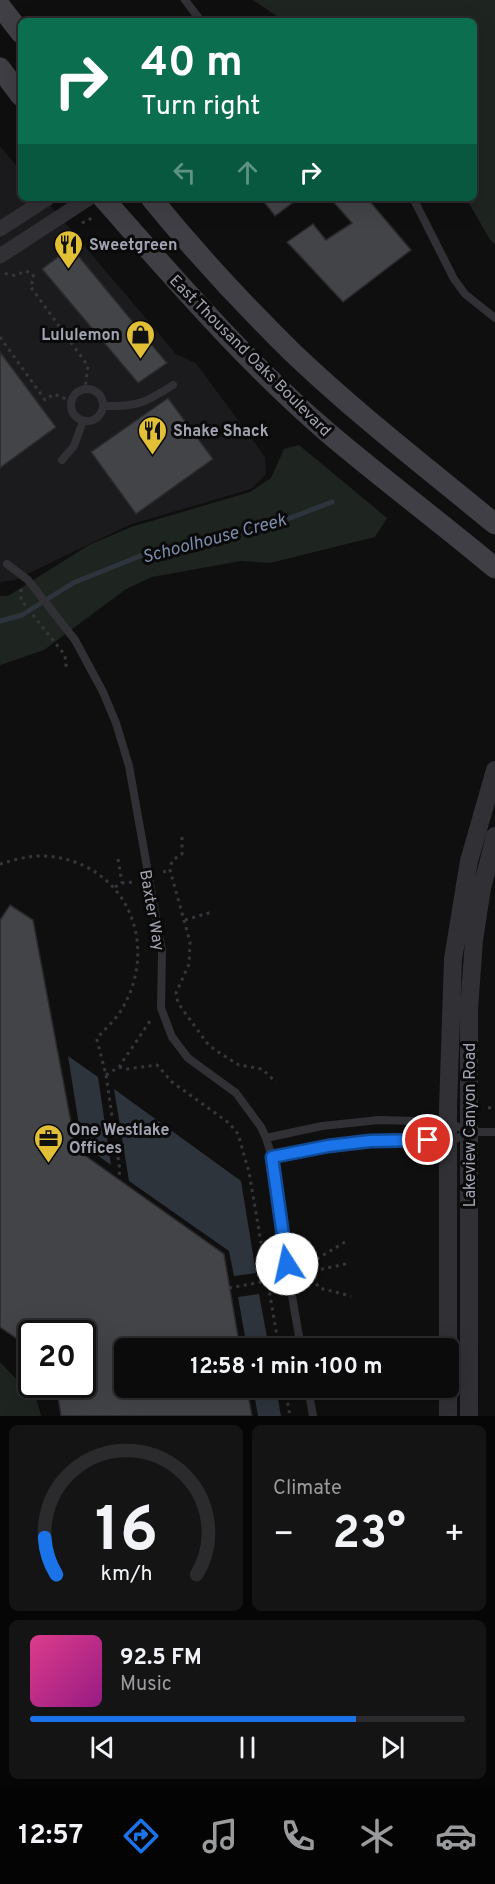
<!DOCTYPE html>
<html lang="en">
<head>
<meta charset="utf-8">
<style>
	:root { --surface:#0b0b0c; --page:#141415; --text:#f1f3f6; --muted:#9a9b9d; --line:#2b2b2d; --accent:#1a73e8 }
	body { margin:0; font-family:Overpass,sans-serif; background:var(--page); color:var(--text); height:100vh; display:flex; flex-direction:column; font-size:22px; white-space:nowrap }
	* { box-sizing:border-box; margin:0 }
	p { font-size:20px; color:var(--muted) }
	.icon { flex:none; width:33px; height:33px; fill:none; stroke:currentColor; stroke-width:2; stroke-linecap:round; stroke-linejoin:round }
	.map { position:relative; height:1416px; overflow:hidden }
	.sheet { display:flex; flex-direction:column; gap:9px; padding:9px; background:#060607; flex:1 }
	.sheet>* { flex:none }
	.hud { position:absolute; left:18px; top:18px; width:459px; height:183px; border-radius:9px; box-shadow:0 6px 24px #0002,0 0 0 2px var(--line); background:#0b6e4f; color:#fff; overflow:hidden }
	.speed { position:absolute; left:18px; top:1320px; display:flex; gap:12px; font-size:30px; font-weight:700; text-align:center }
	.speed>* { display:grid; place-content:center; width:78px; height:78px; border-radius:50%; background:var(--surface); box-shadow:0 6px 24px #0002,0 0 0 2px var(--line); line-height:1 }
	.speed .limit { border:3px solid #111; border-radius:9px; background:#fff; color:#111 }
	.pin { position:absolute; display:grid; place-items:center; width:51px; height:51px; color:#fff; margin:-26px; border:3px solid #fff; border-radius:50%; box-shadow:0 2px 6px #0007 }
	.me { position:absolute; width:66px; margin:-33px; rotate:350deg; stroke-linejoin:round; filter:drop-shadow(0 0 4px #0008) }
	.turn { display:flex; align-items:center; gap:21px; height:126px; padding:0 24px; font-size:27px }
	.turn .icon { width:78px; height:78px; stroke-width:2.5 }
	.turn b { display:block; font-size:42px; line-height:51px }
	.lanes { display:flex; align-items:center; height:57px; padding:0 24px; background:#0003; justify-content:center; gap:30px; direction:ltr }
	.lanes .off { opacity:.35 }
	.big { font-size:45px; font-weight:700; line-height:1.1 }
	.sheet .tile { flex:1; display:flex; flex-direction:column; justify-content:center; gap:9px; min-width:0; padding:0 21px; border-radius:9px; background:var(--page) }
	.sheet .dial { align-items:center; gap:0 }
	.dial svg { height:156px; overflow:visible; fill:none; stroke:var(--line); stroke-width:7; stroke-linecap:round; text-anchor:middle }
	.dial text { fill:var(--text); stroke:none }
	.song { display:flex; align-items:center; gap:18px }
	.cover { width:72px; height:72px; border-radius:9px; background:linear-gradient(135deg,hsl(330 70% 55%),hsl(310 70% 35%)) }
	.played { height:6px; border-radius:3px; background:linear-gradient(90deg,var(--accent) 75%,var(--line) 75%) }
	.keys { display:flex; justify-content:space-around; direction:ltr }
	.heat { display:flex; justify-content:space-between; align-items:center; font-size:33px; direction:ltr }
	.sheet .tiles { flex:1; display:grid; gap:9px; grid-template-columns:1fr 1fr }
	.tile:last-child { grid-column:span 2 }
	.trip { position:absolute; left:114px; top:1338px; width:345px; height:60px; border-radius:9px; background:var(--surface); box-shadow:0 6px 24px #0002,0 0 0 2px var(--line); font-weight:700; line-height:60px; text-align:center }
	.dock { display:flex; height:96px; justify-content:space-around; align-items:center; background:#040405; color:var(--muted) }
	.dock .icon { width:42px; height:42px }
	.dock .selected { color:var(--accent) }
	.dock b { font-size:27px; color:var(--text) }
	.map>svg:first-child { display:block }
</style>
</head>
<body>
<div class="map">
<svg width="495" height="1416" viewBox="0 0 495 1416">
	<rect width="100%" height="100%" fill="#0f0f10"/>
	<path fill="#1b1b1d" d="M0 146 21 171V198H44L176 354 196 363 265 457 266 474 251 489 129 525 15 580 0 582Z"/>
	<path fill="#1e241f" d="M253 0H495V245L489 238 466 198H474V21H284Z
		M299 445 387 518 375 537 270 563 241 561 152 577 126 589 44 650 0 665V596H8L89 545 131 527 250 492 271 478 284 449Z
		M0 1362 37 1401 41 1416H0Z"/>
	<path fill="#2e343c" d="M68 1056 98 1077 111 1165 82 1144Z
		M114 1089 241 1181 256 1273 234 1276 229 1251 129 1181Z
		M259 1294 269 1348H247L238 1297Z
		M253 1388H276L281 1416H258Z"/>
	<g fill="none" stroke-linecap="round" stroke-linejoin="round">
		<path stroke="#2e343c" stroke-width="5" d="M0 621 22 615 73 583 155 550 264 528 332 502"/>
	</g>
	<path fill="#434448" stroke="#2a292c" stroke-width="1.5" d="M261 198H299L275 216Z
		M330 198H367L411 250 343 302 287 242 313 224 326 240 352 223Z
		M71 247 167 363 138 383 42 269Z
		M0 352 56 427 0 468Z
		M168 398 213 459 136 514 91 452Z
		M10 905 33 920 76 1149 224 1254 240 1348H124V1388H247L252 1416H61L56 1384H82V1334H32V1349L0 1327V920Z"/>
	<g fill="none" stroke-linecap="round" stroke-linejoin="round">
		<path stroke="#36373c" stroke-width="3" stroke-dasharray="3 4.5" stroke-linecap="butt" d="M82 223 92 218
			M5 273C14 278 17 274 26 271L33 274 34 279 30 286 88 366 85 389
			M0 337 45 400 54 394 71 401
			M21 589V600L64 654 66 660V668
			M182 837V854C174 859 171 860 170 870L190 942 189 964 176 993 178 1003 207 1043 215 1050 239 1065 262 1069 276 1082
			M118 859 122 883
			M0 864C14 860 30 855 45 856 125 861 161 943 122 1009 116 1019 106 1028 98 1037L97 1040 106 1075 120 1171 118 1179
			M163 872 170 870
			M115 887 122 883 134 882
			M185 920 212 912
			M119 1067 127 1069 157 1065 172 1082 229 1123 238 1134 249 1172 279 1348
			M106 1075 119 1067 150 1021
			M488 1108 495 1107
			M345 1242 315 1260 312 1265 316 1283 319 1288 351 1296
			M299 1274 350 1263
			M229 1288 278 1279
			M285 1388 290 1416"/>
		<path stroke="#303035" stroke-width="8" d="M185 0 201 21
			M413 198 454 279 465 294 495 318
			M71 405a16 16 0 1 1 32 0a16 16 0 1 1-32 0Z
			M103 406C137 407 145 403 173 385
			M62 460 74 446 83 421
			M7 564 28 580 75 640 103 692 116 723 129 766 162 951 161 1008 172 1037 188 1058 236 1093 261 1127 266 1138 272 1157 281 1232 301 1348
			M266 1138 322 1126 379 1120 448 1122 469 1132
			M272 1157 329 1146 370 1141 428 1140 447 1143 470 1132H495
			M308 1388 313 1416"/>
		<path stroke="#303035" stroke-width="15" d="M0 229 48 198
			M0 256 89 198"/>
		<path stroke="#303035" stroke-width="18" d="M448 1348V1108L453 959 469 861 495 770
			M448 1388V1416
			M469 1416V1009L474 940 482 888 495 836"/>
		<path stroke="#3f3f45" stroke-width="21" d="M0 6 21 33
			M0 68 21 96
			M103 198C174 278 244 360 326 431 381 478 439 521 495 568
			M151 198C195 252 243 304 293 353 357 414 427 468 495 524"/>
	</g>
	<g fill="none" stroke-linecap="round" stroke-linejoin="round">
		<defs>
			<path id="route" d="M287 1264 272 1157 328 1146 370 1141 428 1140"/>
		</defs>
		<use href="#route" stroke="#114b97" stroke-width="15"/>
		<use href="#route" stroke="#1a73e8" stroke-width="10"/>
	</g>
	<defs>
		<symbol id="restaurant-pin" viewBox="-11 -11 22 30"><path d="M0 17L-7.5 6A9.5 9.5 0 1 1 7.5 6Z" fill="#e2c035" stroke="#0a0a0b"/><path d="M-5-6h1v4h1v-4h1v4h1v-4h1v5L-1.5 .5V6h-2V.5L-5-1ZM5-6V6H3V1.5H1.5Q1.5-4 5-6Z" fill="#111"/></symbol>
		<symbol id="shop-pin" viewBox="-11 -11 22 30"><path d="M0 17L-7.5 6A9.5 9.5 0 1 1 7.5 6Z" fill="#e2c035" stroke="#0a0a0b"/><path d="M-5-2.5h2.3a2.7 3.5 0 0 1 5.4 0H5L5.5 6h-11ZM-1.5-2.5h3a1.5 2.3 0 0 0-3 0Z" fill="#111"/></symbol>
		<symbol id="office-pin" viewBox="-11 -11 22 30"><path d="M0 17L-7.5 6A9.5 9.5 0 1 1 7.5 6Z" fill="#e2c035" stroke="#0a0a0b"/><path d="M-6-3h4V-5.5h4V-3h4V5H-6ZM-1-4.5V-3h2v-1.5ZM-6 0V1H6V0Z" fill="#111"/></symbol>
	</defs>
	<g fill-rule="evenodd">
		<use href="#restaurant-pin" x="52" y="228" width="33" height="45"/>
		<use href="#shop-pin" x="124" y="318" width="33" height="45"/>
		<use href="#restaurant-pin" x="136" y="414" width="33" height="45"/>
		<use href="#office-pin" x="32" y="1122" width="33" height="45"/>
	</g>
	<g text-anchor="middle" stroke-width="6" stroke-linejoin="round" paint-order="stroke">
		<g font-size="16" font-weight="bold" fill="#a1a4b0" stroke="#0a0a0b" text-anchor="start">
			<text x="89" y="250">Sweetgreen</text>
			<text x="120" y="340" text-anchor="end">Lululemon</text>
			<text x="173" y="436">Shake Shack</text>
			<text x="69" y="1135">One Westlake<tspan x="69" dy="18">Offices</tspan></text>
		</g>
		<g font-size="16" fill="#a1a4b0" stroke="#0a0a0b">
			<text transform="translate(251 355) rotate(45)" y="6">East Thousand Oaks Boulevard</text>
			<text transform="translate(153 910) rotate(80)" y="6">Baxter Way</text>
			<text transform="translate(469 1125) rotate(-90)" y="6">Lakeview Canyon Road</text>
		</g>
		<g font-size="18" font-style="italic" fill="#7a8ca9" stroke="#0a0a0b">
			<text transform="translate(214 538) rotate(-15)" y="6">Schoolhouse Creek</text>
		</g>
	</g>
</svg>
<div class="speed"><div class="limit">20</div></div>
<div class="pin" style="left:428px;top:1140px;background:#d93025"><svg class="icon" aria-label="arrive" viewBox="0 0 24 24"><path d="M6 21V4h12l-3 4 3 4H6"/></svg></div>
<svg class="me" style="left:287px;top:1264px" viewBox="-20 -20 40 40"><circle r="19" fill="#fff"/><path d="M0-13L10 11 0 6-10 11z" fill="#1a73e8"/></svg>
<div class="trip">12:58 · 1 min · 100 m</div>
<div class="hud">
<div class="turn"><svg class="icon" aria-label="right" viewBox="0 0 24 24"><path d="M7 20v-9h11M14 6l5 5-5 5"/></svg><div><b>40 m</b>Turn right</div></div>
<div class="lanes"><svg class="icon off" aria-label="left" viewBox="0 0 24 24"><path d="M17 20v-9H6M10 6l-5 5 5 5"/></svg><svg class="icon off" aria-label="ahead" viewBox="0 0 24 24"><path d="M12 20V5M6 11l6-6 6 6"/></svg><svg class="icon" aria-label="right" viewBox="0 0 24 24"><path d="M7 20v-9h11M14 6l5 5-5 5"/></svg></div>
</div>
</div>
<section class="sheet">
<div class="tiles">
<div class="tile dial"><svg viewBox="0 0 100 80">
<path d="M14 69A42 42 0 1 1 86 69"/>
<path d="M14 69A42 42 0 0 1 8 50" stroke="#1a73e8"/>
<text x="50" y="56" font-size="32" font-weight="700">16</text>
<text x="50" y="72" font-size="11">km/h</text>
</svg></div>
<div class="tile"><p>Climate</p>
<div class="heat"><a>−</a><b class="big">23°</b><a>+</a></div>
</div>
<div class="tile">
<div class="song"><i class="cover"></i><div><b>92.5 FM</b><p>Music</p></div></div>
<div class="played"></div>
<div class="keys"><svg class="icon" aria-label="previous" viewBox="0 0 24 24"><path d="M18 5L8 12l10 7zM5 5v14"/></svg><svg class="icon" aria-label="pause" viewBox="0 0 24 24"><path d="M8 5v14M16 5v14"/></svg><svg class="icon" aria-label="next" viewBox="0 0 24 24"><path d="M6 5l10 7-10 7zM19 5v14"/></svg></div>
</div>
</div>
</section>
<nav class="dock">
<b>12:57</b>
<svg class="icon selected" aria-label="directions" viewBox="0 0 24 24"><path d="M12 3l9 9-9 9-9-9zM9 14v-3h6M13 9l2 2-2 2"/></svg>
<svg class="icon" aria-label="music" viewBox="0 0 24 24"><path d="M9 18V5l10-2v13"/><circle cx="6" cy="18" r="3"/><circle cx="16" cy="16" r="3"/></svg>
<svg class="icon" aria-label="phone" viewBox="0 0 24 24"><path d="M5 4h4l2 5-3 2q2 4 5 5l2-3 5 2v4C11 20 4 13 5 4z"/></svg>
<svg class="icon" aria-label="climate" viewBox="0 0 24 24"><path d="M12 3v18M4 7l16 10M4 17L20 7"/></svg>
<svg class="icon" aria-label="car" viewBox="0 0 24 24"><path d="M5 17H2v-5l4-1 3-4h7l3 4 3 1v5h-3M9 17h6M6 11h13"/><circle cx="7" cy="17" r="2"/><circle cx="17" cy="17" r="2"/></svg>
</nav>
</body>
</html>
